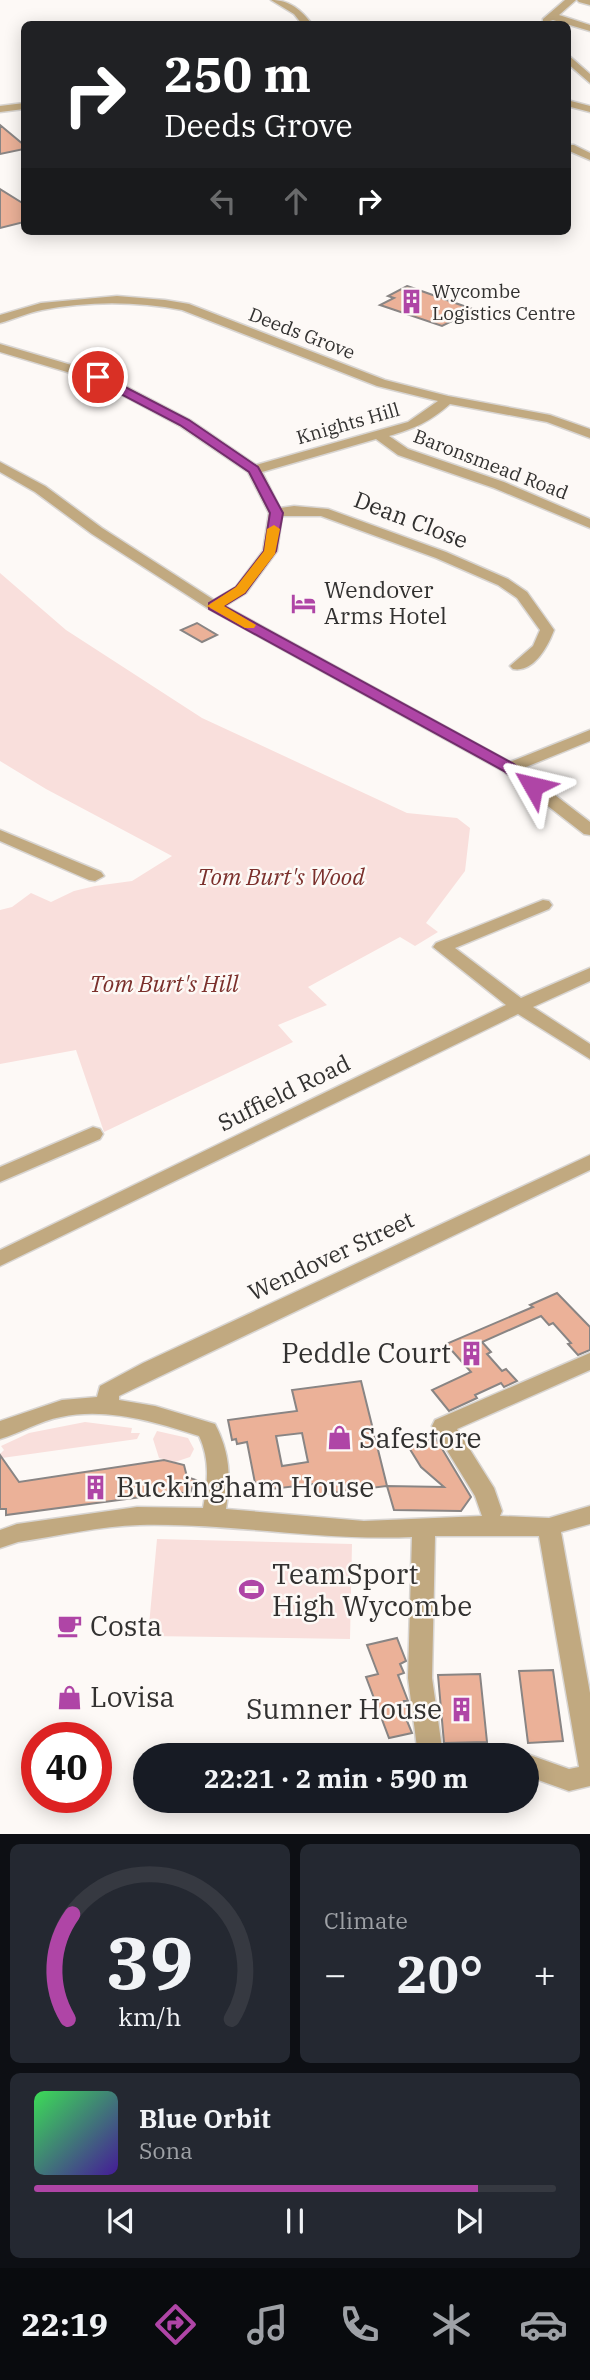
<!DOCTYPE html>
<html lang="en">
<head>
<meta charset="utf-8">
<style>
	:root { --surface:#171b24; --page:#242831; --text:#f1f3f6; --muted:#9ea1a6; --line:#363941; --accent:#af45a6 }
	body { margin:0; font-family:"IBM Plex Serif",serif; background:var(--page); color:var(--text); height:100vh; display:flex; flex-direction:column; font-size:26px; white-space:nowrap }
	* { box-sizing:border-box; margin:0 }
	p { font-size:23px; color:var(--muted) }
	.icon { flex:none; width:38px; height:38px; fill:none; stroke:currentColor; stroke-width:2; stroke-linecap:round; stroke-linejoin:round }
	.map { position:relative; height:1834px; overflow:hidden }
	.sheet { display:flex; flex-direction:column; gap:10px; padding:10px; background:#0d0f14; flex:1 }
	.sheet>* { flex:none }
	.top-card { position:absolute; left:21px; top:21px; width:550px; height:214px; border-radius:10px; box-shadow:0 4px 18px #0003; background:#202124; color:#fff; overflow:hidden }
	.speed { position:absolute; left:21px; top:1722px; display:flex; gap:14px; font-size:35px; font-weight:700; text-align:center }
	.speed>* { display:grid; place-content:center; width:91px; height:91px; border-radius:50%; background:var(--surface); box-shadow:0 4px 18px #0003; line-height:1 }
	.speed .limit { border:10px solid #d22; background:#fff; color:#111 }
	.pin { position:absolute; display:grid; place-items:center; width:60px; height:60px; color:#fff; margin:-30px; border:4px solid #fff; border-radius:50%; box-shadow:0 2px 7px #0007 }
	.me { position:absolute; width:77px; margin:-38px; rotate:307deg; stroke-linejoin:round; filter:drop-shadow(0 0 5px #0008) }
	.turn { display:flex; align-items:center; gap:24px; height:147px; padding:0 28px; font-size:32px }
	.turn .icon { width:91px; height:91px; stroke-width:2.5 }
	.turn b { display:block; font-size:49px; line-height:60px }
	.lanes { display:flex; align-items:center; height:66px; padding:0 28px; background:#0003; justify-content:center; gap:35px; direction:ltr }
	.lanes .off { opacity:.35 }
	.big { font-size:52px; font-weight:800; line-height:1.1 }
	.sheet .card { flex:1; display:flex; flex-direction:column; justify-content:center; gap:10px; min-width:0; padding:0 24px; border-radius:10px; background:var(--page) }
	.sheet .dial { align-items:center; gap:0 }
	.dial svg { height:182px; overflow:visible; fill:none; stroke:var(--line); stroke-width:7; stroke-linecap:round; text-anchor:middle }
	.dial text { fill:var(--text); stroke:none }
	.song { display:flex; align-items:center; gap:21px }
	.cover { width:84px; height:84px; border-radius:10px; background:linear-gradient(135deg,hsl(130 70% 55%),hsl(260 70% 35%)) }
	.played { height:7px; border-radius:4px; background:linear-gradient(90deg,var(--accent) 85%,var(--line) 85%) }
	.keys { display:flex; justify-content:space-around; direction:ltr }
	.heat { display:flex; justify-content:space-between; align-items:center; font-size:38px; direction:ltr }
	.sheet .tiles { flex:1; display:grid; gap:10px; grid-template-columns:1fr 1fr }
	.card:last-child { grid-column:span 2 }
	.trip { position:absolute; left:133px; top:1743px; width:406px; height:70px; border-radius:35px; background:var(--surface); box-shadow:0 4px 18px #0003; font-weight:800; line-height:70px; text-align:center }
	.dock { display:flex; height:112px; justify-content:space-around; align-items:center; background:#090b0e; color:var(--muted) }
	.dock .icon { width:49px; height:49px }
	.dock .selected { color:var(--accent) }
	.dock b { font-size:32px; color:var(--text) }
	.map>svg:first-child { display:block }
</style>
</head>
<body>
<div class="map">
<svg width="590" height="1834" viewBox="0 0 590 1834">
	<rect width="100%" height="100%" fill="#fdf9f6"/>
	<path fill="#f9dfdc" d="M0 573 66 630 202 718 407 813 457 818 470 828 465 871 426 923 438 932 415 946 400 937 308 987 327 1005 278 1025 293 1042 104 1132 76 1050 0 1064V910L12 907 31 893 51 902 74 891 95 886 132 881 172 856 46 789 0 761Z
		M85 1422 132 1428 131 1433H140L137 1439 2 1458 0 1454 4 1450 1 1446 29 1433Z
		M157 1431 188 1438 194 1449 190 1457 175 1462 159 1458 153 1439Z
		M157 1539 352 1544 350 1639 148 1636Z"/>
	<path fill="#ebb198" stroke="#898584" stroke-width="2" fill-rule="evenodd" d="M0 125 24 145V149L0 154Z
		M0 189 24 204V222L0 228Z
		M407 286 413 288 475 310 442 326 380 305 394 298 388 296Z
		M197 623 217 635 202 642 181 630Z
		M557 1293 590 1327V1350L578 1355 568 1344 571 1343 553 1323 549 1325 541 1316 482 1342 491 1352 487 1354 502 1371 506 1369 517 1381 504 1387 501 1383 475 1395 477 1398 449 1411 432 1390 471 1372 446 1344 533 1307 530 1305Z
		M361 1381 387 1486 316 1495 313 1484 272 1489 271 1481 255 1483 247 1442 237 1444 236 1439 232 1440 228 1420 297 1411 292 1390ZM302 1433 308 1462 282 1466 276 1436Z
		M435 1437 471 1497 461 1511 394 1510 387 1486 444 1487 421 1467 408 1446Z
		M0 1455 19 1482 164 1460 184 1465 187 1477 196 1480 189 1495 179 1492 6 1515V1509H0Z
		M397 1638 406 1661 400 1664 404 1673 398 1675 408 1701H404L409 1715 405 1716 412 1733 389 1738 366 1677 378 1674 367 1645Z
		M553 1670 563 1741 528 1743 519 1671Z
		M480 1674 487 1742 444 1743 438 1675Z"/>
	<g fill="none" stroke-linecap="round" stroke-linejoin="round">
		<defs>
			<path id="minor" d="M271 0C290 0 301 10 312 24H302L294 14Z
				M565 0H576L559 15 590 25V31L553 20 543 23V19Z
				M577 0H590V5L579 2Z
				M567 54 590 74V83L567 63Z
				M567 100 590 106V112L567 106Z
				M24 103V109L0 112V106Z
				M567 145H574L590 153V160L567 150Z
				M117 296 165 300 189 304 385 380 448 396 550 415 590 429V438L547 422 450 404C430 422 413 429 389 436L408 449 504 482 590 519V528L494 488 398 455 376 439 262 472 280 508 294 506 328 509 446 552 508 579 527 592 554 630C548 646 534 673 513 669L510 666 533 646 540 630 517 598 498 585 436 558 321 516H282L277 551 246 593 225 606 510 762 590 730V741L521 769 590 822V835L584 834 503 771 209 609 92 534 35 492 0 472V462L45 486 102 528 214 600 236 587 263 551 269 513 248 472 180 426 94 380 0 352V344L102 374 190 420 256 465 408 422 438 401 377 386 182 310C136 301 88 301 42 310 27 313 14 319 0 323V315L41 303Z
				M0 830 101 872 104 876 95 881 89 880 0 841Z
				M543 900 549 901 552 905 549 909 455 948 521 998 590 968V981L533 1007 590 1044V1059L518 1014 0 1266V1250L506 1005 433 947 436 943Z
				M93 1127 100 1129 103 1134 100 1139 0 1182V1167Z
				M590 1155V1170L119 1396V1400L155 1406 215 1424C230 1453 231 1477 226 1509L364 1521 482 1516 475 1496 432 1426 435 1420 590 1353V1370L457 1429 494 1488 502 1511 500 1516 549 1518 590 1506V1524L561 1532 590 1693V1786L569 1791 527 1776V1755H524L527 1754 569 1769 579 1767 539 1536H435L432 1678 443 1755H418L408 1678 412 1537C321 1541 231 1523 140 1525 100 1526 58 1536 18 1542L0 1548V1530L17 1524 137 1507 203 1508C208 1483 210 1459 199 1436 156 1422 106 1407 61 1417 39 1421 21 1433 0 1439V1421L62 1400 97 1397 100 1386 143 1363Z"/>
		</defs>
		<use href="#minor" stroke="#d8d5d2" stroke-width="3"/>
		<use href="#minor" fill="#c1a980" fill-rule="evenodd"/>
	</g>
	<path fill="#af45a6" stroke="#722d6c" stroke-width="2" d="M94 375H102L189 420 258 467 283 513 276 551 245 593 224 606 514 764 538 783 540 786 538 789H527L504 771 209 609V603L236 587 264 551 270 513 249 472 180 425 94 380Z"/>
	<path fill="#f59e0b" d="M274 525 280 529 275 554 245 593 224 606 256 625 254 628H245L207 606 236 587 264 551 267 529Z"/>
	<defs>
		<symbol id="building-bare" viewBox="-9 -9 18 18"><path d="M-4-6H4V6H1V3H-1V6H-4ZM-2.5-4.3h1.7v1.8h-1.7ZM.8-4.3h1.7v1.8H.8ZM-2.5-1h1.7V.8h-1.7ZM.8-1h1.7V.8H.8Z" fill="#af45a6" stroke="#fdf9f6" stroke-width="2.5" paint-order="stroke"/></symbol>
		<symbol id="hotel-bare" viewBox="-9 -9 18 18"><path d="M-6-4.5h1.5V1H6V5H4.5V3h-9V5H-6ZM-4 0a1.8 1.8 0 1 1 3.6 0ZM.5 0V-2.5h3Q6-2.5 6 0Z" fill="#af45a6" stroke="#fdf9f6" stroke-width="2.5" paint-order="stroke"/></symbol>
		<symbol id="shop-bare" viewBox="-9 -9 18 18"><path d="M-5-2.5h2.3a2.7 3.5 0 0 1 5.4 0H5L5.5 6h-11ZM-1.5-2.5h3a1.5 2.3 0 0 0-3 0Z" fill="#af45a6" stroke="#fdf9f6" stroke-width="2.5" paint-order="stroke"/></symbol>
		<symbol id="stadium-bare" viewBox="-9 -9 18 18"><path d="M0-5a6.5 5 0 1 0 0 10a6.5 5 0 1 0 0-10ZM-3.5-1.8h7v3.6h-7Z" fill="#af45a6" stroke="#fdf9f6" stroke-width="2.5" paint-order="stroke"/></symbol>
		<symbol id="cafe-bare" viewBox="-9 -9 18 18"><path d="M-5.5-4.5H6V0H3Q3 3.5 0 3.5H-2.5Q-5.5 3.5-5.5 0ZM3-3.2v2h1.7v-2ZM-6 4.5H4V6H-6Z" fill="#af45a6" stroke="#fdf9f6" stroke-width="2.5" paint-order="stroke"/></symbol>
	</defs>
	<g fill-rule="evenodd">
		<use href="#building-bare" x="394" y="284" width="35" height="35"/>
		<use href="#hotel-bare" x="286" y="586" width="35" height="35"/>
		<use href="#building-bare" x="454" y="1336" width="35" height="35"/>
		<use href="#shop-bare" x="322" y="1420" width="35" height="35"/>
		<use href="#building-bare" x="78" y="1470" width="35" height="35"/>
		<use href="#stadium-bare" x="234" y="1572" width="35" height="35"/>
		<use href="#cafe-bare" x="52" y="1608" width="35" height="35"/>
		<use href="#shop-bare" x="52" y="1680" width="35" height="35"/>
		<use href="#building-bare" x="444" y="1692" width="35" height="35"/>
	</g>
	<g text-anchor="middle" stroke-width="5" stroke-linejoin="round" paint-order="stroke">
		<g font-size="19" fill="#323130" stroke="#fdf9f6" text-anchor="start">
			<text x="432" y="298">Wycombe<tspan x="432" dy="22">Logistics Centre</tspan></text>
		</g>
		<g font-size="19" fill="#323130" stroke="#fdf9f6">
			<text transform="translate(302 333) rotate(21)" y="7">Deeds Grove</text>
			<text transform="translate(348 423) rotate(-16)" y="7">Knights Hill</text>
			<text transform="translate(491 464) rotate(21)" y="7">Baronsmead Road</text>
		</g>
		<g font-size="23" fill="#323130" stroke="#fdf9f6">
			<text transform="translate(411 520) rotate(21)" y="8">Dean Close</text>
			<text transform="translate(284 1093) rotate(-26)" y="8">Suffield Road</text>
			<text transform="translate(331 1256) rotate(-25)" y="8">Wendover Street</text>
		</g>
		<g font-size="23" fill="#323130" stroke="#fdf9f6" text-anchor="start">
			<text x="324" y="598">Wendover<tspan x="324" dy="26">Arms Hotel</tspan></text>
		</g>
		<g font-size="23" font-style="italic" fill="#7b302c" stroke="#fdf9f6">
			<text x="281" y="885">Tom Burt's Wood</text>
			<text x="164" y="992">Tom Burt's Hill</text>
		</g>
		<g font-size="28" fill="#323130" stroke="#fdf9f6" text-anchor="start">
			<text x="451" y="1363" text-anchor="end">Peddle Court</text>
			<text x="359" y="1448">Safestore</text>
			<text x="116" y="1497">Buckingham House</text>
			<text x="272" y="1584">TeamSport<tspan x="272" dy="32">High Wycombe</tspan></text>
			<text x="90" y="1636">Costa</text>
			<text x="90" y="1707">Lovisa</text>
			<text x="442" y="1719" text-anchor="end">Sumner House</text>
		</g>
	</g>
</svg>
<div class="speed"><div class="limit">40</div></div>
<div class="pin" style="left:98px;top:377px;background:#d93025"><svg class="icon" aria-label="arrive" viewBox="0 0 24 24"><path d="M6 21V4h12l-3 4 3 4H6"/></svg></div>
<svg class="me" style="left:533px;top:786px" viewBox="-20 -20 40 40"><path d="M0-17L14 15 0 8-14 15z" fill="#af45a6" stroke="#fff" stroke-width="4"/></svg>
<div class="trip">22:21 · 2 min · 590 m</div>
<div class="top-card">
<div class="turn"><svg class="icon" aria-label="right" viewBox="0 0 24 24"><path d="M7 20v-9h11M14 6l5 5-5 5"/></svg><div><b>250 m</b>Deeds Grove</div></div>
<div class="lanes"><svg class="icon off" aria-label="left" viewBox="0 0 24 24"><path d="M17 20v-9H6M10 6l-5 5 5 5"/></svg><svg class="icon off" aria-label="ahead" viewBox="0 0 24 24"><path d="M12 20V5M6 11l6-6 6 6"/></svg><svg class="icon" aria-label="right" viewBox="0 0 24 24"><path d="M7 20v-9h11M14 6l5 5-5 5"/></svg></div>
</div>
</div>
<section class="sheet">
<div class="tiles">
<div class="card dial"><svg viewBox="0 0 100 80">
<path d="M14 69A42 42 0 1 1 86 69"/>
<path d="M14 69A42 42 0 0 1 16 23" stroke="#af45a6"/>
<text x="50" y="56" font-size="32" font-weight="700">39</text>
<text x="50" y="72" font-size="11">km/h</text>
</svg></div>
<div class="card"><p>Climate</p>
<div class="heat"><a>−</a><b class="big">20°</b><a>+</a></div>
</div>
<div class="card">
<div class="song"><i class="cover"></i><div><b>Blue Orbit</b><p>Sona</p></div></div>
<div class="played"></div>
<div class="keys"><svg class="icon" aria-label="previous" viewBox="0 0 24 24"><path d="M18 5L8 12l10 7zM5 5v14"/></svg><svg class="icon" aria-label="pause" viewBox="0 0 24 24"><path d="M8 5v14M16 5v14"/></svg><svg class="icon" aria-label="next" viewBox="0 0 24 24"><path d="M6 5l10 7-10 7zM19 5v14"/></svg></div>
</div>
</div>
</section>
<nav class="dock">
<b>22:19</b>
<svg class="icon selected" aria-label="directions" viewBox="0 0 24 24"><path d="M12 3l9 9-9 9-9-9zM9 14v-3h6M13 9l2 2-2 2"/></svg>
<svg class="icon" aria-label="music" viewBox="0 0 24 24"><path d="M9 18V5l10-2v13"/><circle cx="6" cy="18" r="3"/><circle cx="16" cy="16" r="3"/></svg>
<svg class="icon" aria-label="phone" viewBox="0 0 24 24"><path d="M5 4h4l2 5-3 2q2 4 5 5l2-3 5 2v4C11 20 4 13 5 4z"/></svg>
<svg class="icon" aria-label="climate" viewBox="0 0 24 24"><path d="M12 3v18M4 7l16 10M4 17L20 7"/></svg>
<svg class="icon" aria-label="car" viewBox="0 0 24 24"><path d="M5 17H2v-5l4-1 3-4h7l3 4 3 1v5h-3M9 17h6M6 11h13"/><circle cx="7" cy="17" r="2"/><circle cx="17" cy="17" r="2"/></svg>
</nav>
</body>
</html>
